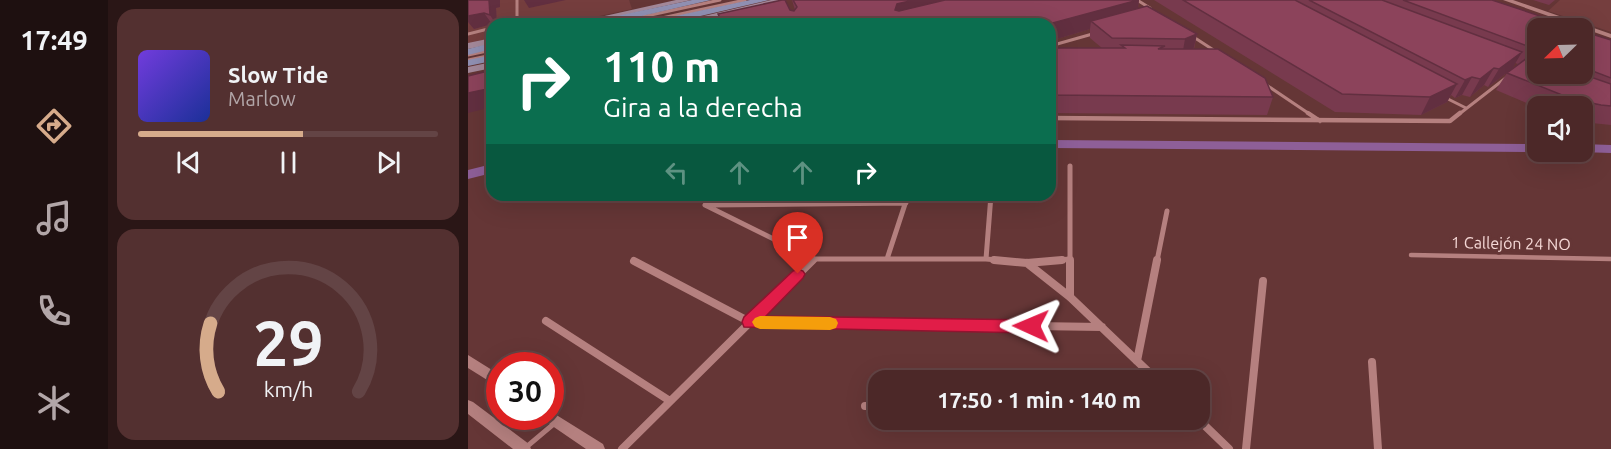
<!DOCTYPE html>
<html lang="es">
<head>
<meta charset="utf-8">
<style>
	:root { --surface:#4c2828; --page:#533030; --text:#f1f3f6; --muted:#b2a6a8; --line:#634445; --accent:#d6ab8b }
	body { margin:0; font-family:Ubuntu,sans-serif; background:var(--page); color:var(--text); height:100vh; display:flex; flex-direction:column; font-size:22px; white-space:nowrap }
	* { box-sizing:border-box; margin:0 }
	p { font-size:20px; color:var(--muted) }
	.icon { flex:none; width:33px; height:33px; fill:none; stroke:currentColor; stroke-width:2; stroke-linecap:round; stroke-linejoin:round }
	.map { position:relative; flex:1; overflow:hidden }
	.sheet { display:flex; flex-direction:column; gap:9px; padding:9px; background:#2a1616; width:360px }
	.sheet>* { flex:none }
	.banner { position:absolute; left:18px; top:18px; width:570px; height:183px; border-radius:18px; box-shadow:0 6px 24px #0002,0 0 0 2px var(--line); background:#0b6e4f; color:#fff; overflow:hidden }
	.needle { width:39px; rotate:247deg }
	.tools { position:absolute; left:1059px; top:18px; display:grid; gap:12px }
	.tools a { display:grid; place-items:center; width:66px; height:66px; border-radius:12px; background:var(--surface); box-shadow:0 6px 24px #0002,0 0 0 2px var(--line); font-size:30px }
	.speed { position:absolute; left:18px; top:352px; display:flex; gap:12px; font-size:30px; font-weight:700; text-align:center }
	.speed>* { display:grid; place-content:center; width:78px; height:78px; border-radius:50%; background:var(--surface); box-shadow:0 6px 24px #0002,0 0 0 2px var(--line); line-height:1 }
	.speed .limit { border:9px solid #d22; background:#fff; color:#111 }
	.pin { position:absolute; display:grid; place-items:center; width:51px; height:51px; color:#fff; margin:-62px -26px; border-radius:50% 50% 50% 0; rotate:-45deg; box-shadow:0 0 6px #0007 }
	.pin .icon { rotate:45deg }
	.me { position:absolute; width:66px; margin:-33px; rotate:271deg; stroke-linejoin:round; filter:drop-shadow(0 0 4px #0008) }
	.turn { display:flex; align-items:center; gap:21px; height:126px; padding:0 18px; font-size:27px }
	.turn .icon { width:78px; height:78px; stroke-width:2.5 }
	.turn b { display:block; font-size:42px; line-height:51px }
	.lanes { display:flex; align-items:center; height:57px; padding:0 18px; background:#0003; justify-content:center; gap:30px; direction:ltr }
	.lanes .off { opacity:.35 }
	.sheet .card { flex:1; display:flex; flex-direction:column; justify-content:center; gap:9px; min-width:0; padding:0 21px; border-radius:18px; background:var(--page) }
	.sheet .dial { align-items:center; gap:0 }
	.dial svg { height:156px; overflow:visible; fill:none; stroke:var(--line); stroke-width:7; stroke-linecap:round; text-anchor:middle }
	.dial text { fill:var(--text); stroke:none }
	.song { display:flex; align-items:center; gap:18px }
	.cover { width:72px; height:72px; border-radius:9px; background:linear-gradient(135deg,hsl(260 70% 55%),hsl(230 70% 35%)) }
	.played { height:6px; border-radius:3px; background:linear-gradient(90deg,var(--accent) 55%,var(--line) 55%) }
	.keys { display:flex; justify-content:space-around; direction:ltr }
	.trip { position:absolute; left:400px; top:370px; width:342px; height:60px; border-radius:18px; background:var(--surface); box-shadow:0 6px 24px #0002,0 0 0 2px var(--line); font-weight:700; line-height:60px; text-align:center }
	main { display:flex; flex:1; min-height:0 }
	.tabs { display:flex; flex-direction:column; width:108px; justify-content:space-around; align-items:center; background:#1e1010; color:var(--muted) }
	.tabs .icon { width:42px; height:42px }
	.tabs .on { color:var(--accent) }
	.tabs b { font-size:27px; color:var(--text) }
	.map>svg:first-child { display:block }
</style>
</head>
<body>
<main>
<nav class="tabs">
<b>17:49</b>
<svg class="icon on" aria-label="directions" viewBox="0 0 24 24"><path d="M12 3l9 9-9 9-9-9zM9 14v-3h6M13 9l2 2-2 2"/></svg>
<svg class="icon" aria-label="music" viewBox="0 0 24 24"><path d="M9 18V5l10-2v13"/><circle cx="6" cy="18" r="3"/><circle cx="16" cy="16" r="3"/></svg>
<svg class="icon" aria-label="phone" viewBox="0 0 24 24"><path d="M5 4h4l2 5-3 2q2 4 5 5l2-3 5 2v4C11 20 4 13 5 4z"/></svg>
<svg class="icon" aria-label="climate" viewBox="0 0 24 24"><path d="M12 3v18M4 7l16 10M4 17L20 7"/></svg>
</nav>
<section class="sheet">
<div class="card">
<div class="song"><i class="cover"></i><div><b>Slow Tide</b><p>Marlow</p></div></div>
<div class="played"></div>
<div class="keys"><svg class="icon" aria-label="previous" viewBox="0 0 24 24"><path d="M18 5L8 12l10 7zM5 5v14"/></svg><svg class="icon" aria-label="pause" viewBox="0 0 24 24"><path d="M8 5v14M16 5v14"/></svg><svg class="icon" aria-label="next" viewBox="0 0 24 24"><path d="M6 5l10 7-10 7zM19 5v14"/></svg></div>
</div>
<div class="card dial"><svg viewBox="0 0 100 80">
<path d="M14 69A42 42 0 1 1 86 69"/>
<path d="M14 69A42 42 0 0 1 10 34" stroke="#d6ab8b"/>
<text x="50" y="56" font-size="32" font-weight="700">29</text>
<text x="50" y="72" font-size="11">km/h</text>
</svg></div>
</section>
<div class="map">
<svg width="1143" height="449" viewBox="0 0 1143 449">
	<rect width="100%" height="100%" fill="#653636"/>
	<path fill="#753e3e" d="M0 0H161L164 9 94 24H24V39L0 44Z
		M1092 0H1143V32L1080 11Z"/>
	<g fill="none" stroke-linecap="round" stroke-linejoin="round">
		<path fill="#8e5f98" fill-rule="evenodd" d="M582 140 1070 144V152H1072L582 148Z
			M1114 144 1143 145V153L1112 152H1114Z
			M24 164V173L0 179V170Z"/>
		<path stroke="#b5807f" stroke-width="3" d="M49 0V24
			M669 0 682 8
			M234 18 236 24
			M141 24 252 0
			M166 24 277 0
			M0 34 24 28
			M724 36 747 51
			M582 46 628 33
			M0 55 24 50
			M0 60 24 55
			M797 84 843 115
			M976 97 998 108
			M990 115 1039 77"/>
		<path stroke="#b5807f" stroke-width="4.5" d="M840 113 852 121
			M582 118 982 121 992 113
			M943 255 1143 259"/>
		<path stroke="#b5807f" stroke-width="5" d="M56 449 88 422"/>
		<path stroke="#b5807f" stroke-width="5" d="M602 166V261
			M243 195 237 205 346 259H518L541 261
			M241 205 438 203
			M419 259 440 195
			M518 259 523 195
			M344 261 346 259
			M578 261 602 259
			M689 261 699 211"/>
		<path stroke="#b5807f" stroke-width="8" d="M526 260 559 263 594 260
			M602 260V297
			M166 261 282 322 634 327
			M559 263 602 297 690 381
			M78 321 202 401
			M669 361 689 260
			M904 362 910 449
			M397 406H411
			M731 420 761 449
			M154 449 345 260
			M778 449 795 281"/>
		<path fill="#b5807f" fill-rule="evenodd" d="M1035 0H1045L1143 34V38Z
			M0 355 32 375V388L0 368Z
			M0 400 5 402 61 444 63 449H45L0 414Z
			M82 411 135 444 137 449H118L77 421 75 417H82Z"/>
		<path fill="#a38899" fill-rule="evenodd" d="M208 0H223L117 24H101Z
			M303 0H317L217 24H202Z
			M24 38V44L0 49V43Z
			M24 62V68L0 73V67Z"/>
		<path fill="#9090b3" fill-rule="evenodd" d="M224 0H243L139 24H120L125 21Z
			M282 0H301L198 24H179L184 21Z
			M24 43V49L0 55V49Z
			M24 55V61L0 66V60Z"/>
	</g>
	<path fill="#783a4e" d="M0 0H32V7L28 8 29 24H24L6 29 0 22Z
		M324 0H671L670 8 729 34 726 49 805 97 799 115 582 113V48H634L622 38V29L582 41V24H254L322 10 326 11 327 10Z
		M686 0H1024L1070 28V74H1114V31L1143 40V125L1114 122V106H1070V108L1028 90 1039 73 1050 64 1047 63 1044 69 1020 87 1016 85 1002 97 994 95 987 98 983 95 979 102 953 115 867 112Z
		M1065 0H1087L1081 5Z"/>
	<path fill="#622f40" d="M21 0H32V7L28 8 29 24H28L22 15Z
		M56 0H98L61 8Z
		M446 0H480L432 20 427 10 429 4Z
		M668 0H671L669 15 623 21 622 29 582 41V24Z
		M16 13 24 24 6 29 0 22V16Z
		M348 20 349 24H333Z
		M729 34 725 51 714 56 717 39Z
		M1054 52 1044 69 1020 87 1031 69Z
		M1026 68 1016 85 1002 97 1012 79Z
		M1004 77 994 95 987 98 997 80Z
		M989 84 979 102 953 115 962 97Z
		M24 88V107L0 113V93Z"/>
	<path fill="#8c435b" stroke="#622f40" stroke-width="1.5" d="M0 0H21L22 15 16 13 0 16Z
		M314 0H317L322 10 326 11 329 7 325 0H446L429 4 427 10 431 11 477 0H670L581 24H351L348 20 333 24H255L250 14Z
		M715 0H827L989 84 962 97 874 94Z
		M841 0H914L1054 52 1031 69 1026 68 1012 79 1004 77 997 80Z
		M935 0H1024L1108 28H1070V50Z
		M679 6 729 34 717 39 644 38 623 21Z
		M1114 31 1143 40V78L1114 67Z
		M653 45 697 46 690 49H750L797 78 805 97 582 95V48H657Z
		M1063 55 1070 57V74H1114L1143 84V106L1133 105 1104 99 1039 73Z
		M24 70V88L0 93V76Z"/>
	<path fill="#e11d48" stroke="#92132f" stroke-width="1.5" d="M330 269 335 271 337 274 335 278 298 316 563 320 569 322 571 326 569 331 563 333 276 327 274 322 276 317 325 271Z"/>
	<path fill="#f59e0b" d="M292 316 362 317 368 319 370 323 368 328 362 330 292 329 287 327 284 322 287 318Z"/>
	<g text-anchor="middle" stroke-width="6" stroke-linejoin="round" paint-order="stroke">
		<g font-size="16" fill="#f5d8d6" stroke="#653636">
			<text transform="translate(1043 243) rotate(1)" y="6">1 Callejón 24 NO</text>
		</g>
	</g>
</svg>
<div class="tools">
<a><svg class="needle" viewBox="-14 -14 28 28"><path d="M0-13l5 13h-10z" fill="#e53935"/><path d="M0 13l5-13h-10z" fill="#b2a6a8"/></svg></a>
<a><svg class="icon" aria-label="sound" viewBox="0 0 24 24"><path d="M4 9h4l5-4v14l-5-4H4zM17 9q2 3 0 6"/></svg></a>
</div>
<div class="speed"><div class="limit">30</div></div>
<div class="pin" style="left:330px;top:274px;background:#d93025"><svg class="icon" aria-label="arrive" viewBox="0 0 24 24"><path d="M6 21V4h12l-3 4 3 4H6"/></svg></div>
<svg class="me" style="left:563px;top:326px" viewBox="-20 -20 40 40"><path d="M0-17L14 15 0 8-14 15z" fill="#e11d48" stroke="#fff" stroke-width="4"/></svg>
<div class="trip">17:50 · 1 min · 140 m</div>
<div class="banner">
<div class="turn"><svg class="icon" aria-label="right" viewBox="0 0 24 24"><path d="M7 20v-9h11M14 6l5 5-5 5"/></svg><div><b>110 m</b>Gira a la derecha</div></div>
<div class="lanes"><svg class="icon off" aria-label="left" viewBox="0 0 24 24"><path d="M17 20v-9H6M10 6l-5 5 5 5"/></svg><svg class="icon off" aria-label="ahead" viewBox="0 0 24 24"><path d="M12 20V5M6 11l6-6 6 6"/></svg><svg class="icon off" aria-label="ahead" viewBox="0 0 24 24"><path d="M12 20V5M6 11l6-6 6 6"/></svg><svg class="icon" aria-label="right" viewBox="0 0 24 24"><path d="M7 20v-9h11M14 6l5 5-5 5"/></svg></div>
</div>
</div>
</main>
</body>
</html>
